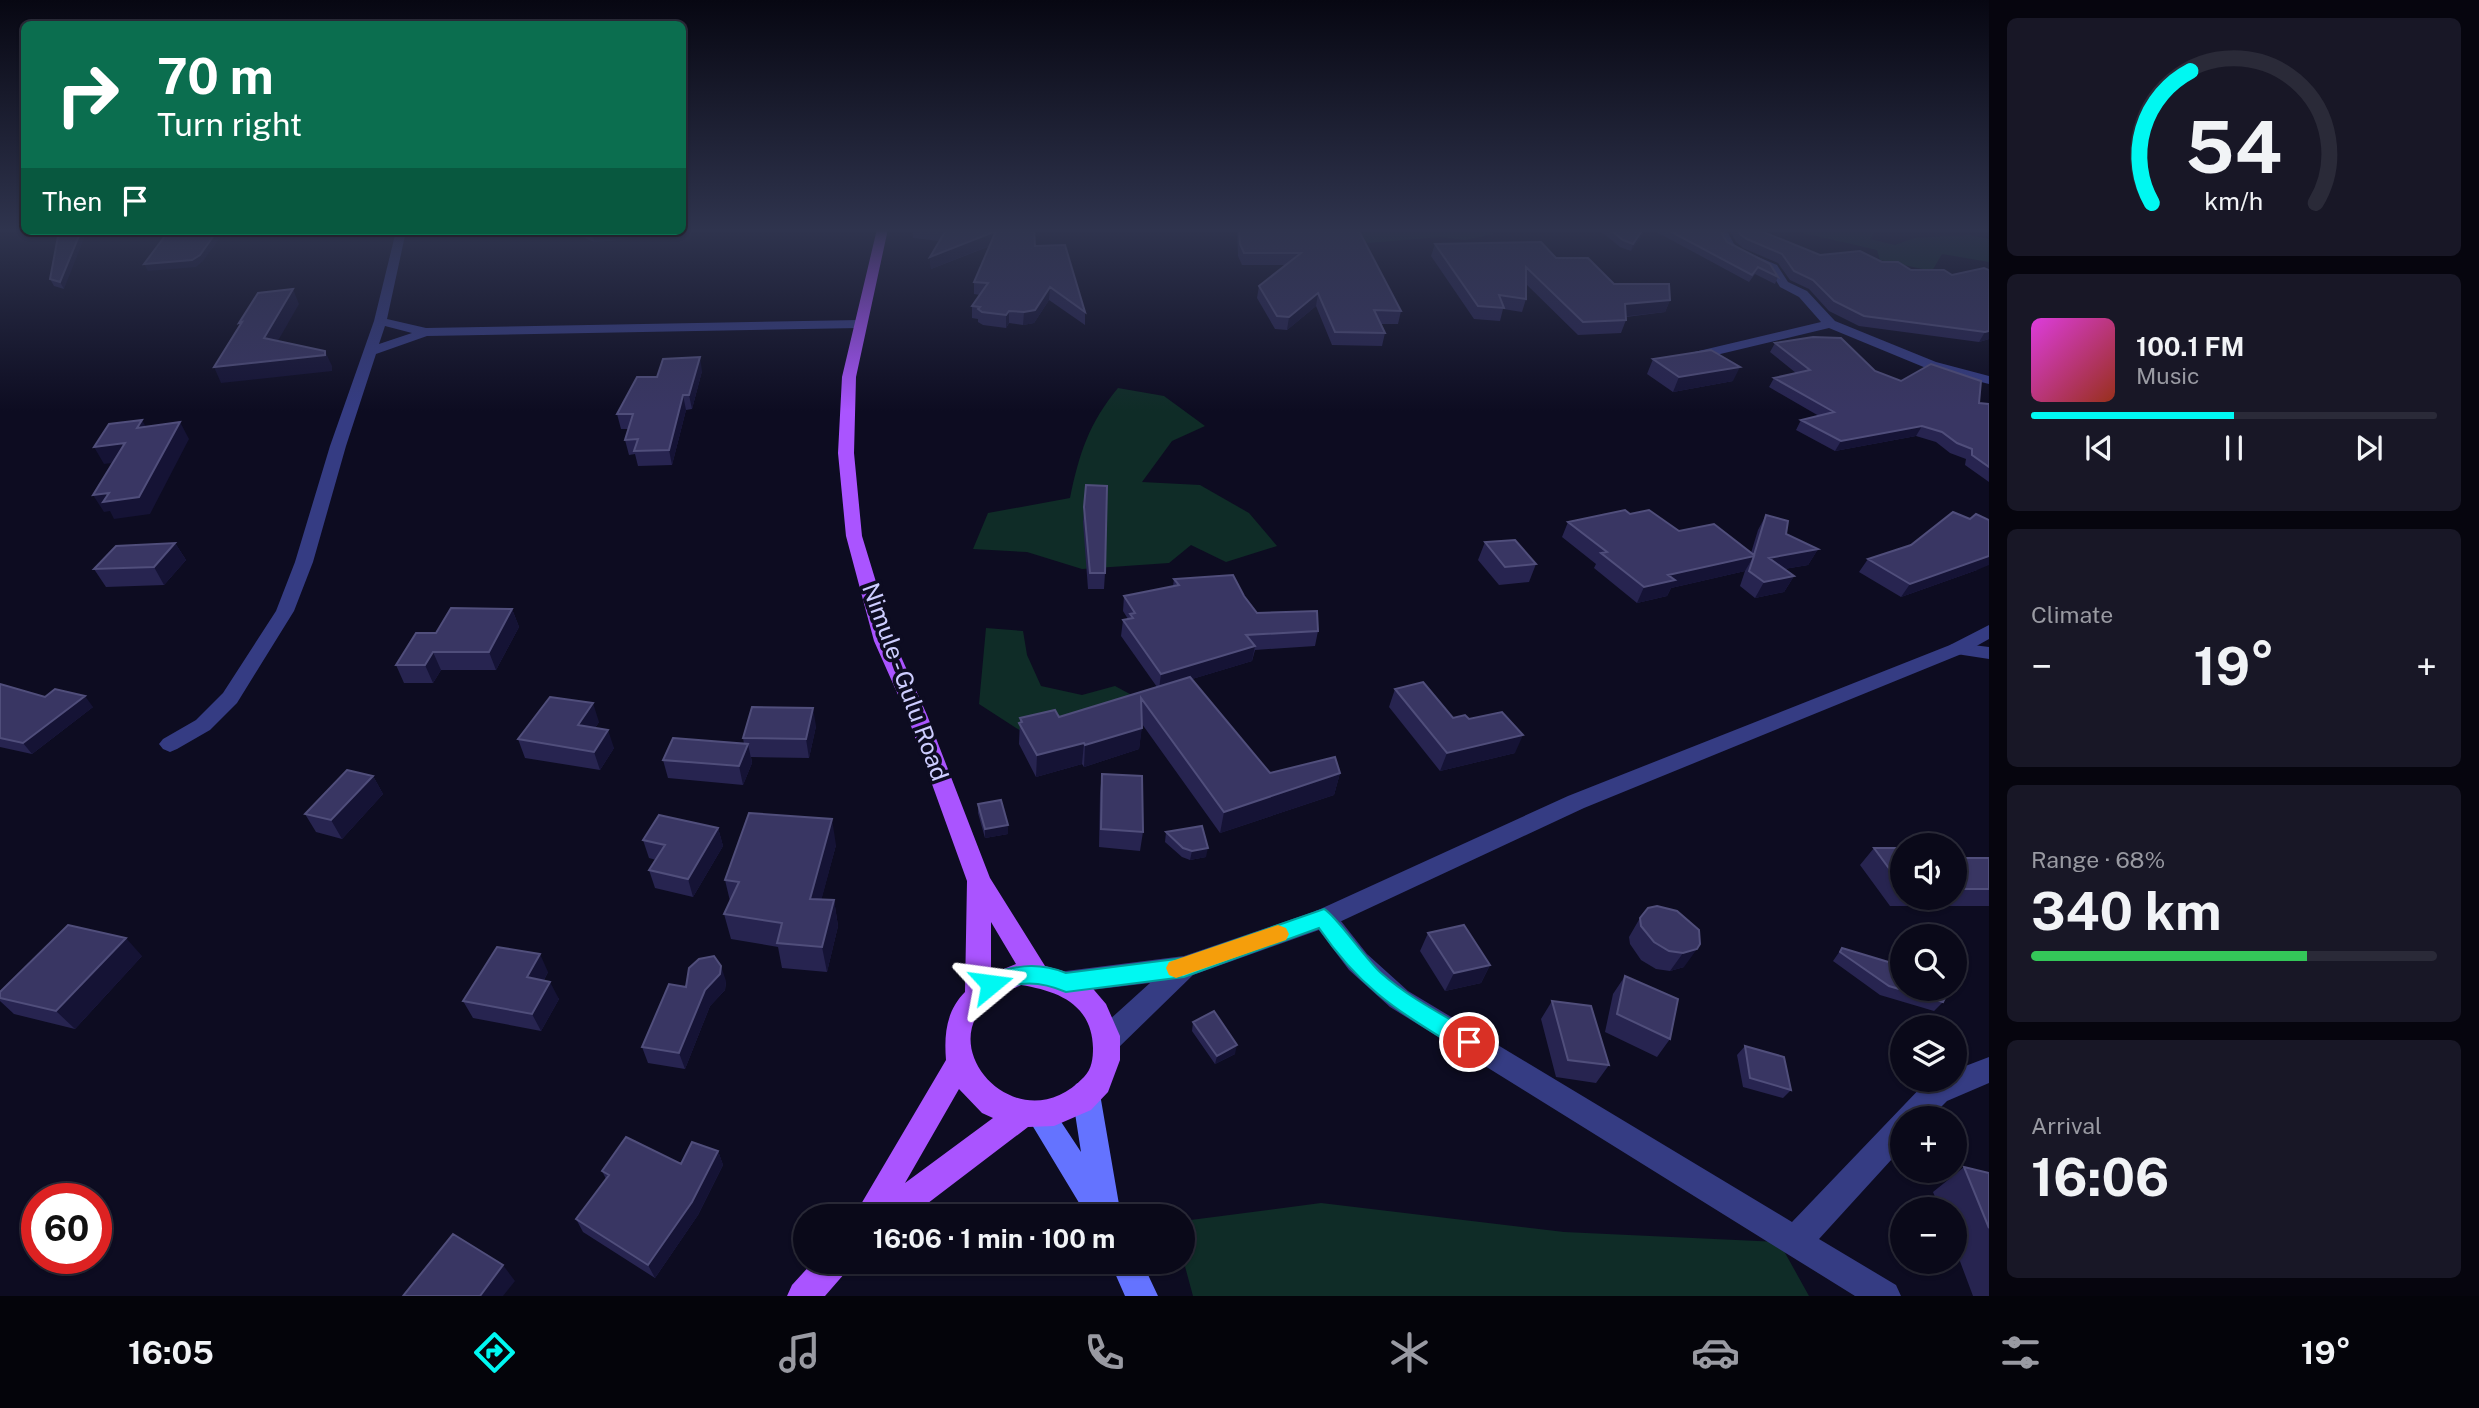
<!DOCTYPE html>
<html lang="en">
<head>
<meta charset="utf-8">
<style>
	:root { --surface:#0a0919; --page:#181726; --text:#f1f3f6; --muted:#999aa2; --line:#2a2a38; --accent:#00f8f2 }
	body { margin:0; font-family:"Public Sans",sans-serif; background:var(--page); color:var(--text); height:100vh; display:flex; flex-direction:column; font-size:26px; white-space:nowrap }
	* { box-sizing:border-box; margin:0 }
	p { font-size:23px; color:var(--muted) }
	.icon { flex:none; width:38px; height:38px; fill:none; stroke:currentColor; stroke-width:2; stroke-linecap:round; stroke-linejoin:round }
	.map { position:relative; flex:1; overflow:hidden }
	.panel { display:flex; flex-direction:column; gap:18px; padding:18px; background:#06050e; width:490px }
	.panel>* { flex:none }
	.banner { position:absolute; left:21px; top:21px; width:665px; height:214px; border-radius:10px; box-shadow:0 2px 5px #0004,0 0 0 2px var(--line); background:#0b6e4f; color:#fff; overflow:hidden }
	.buttons { position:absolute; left:1890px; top:833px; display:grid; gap:14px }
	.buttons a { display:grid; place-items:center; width:77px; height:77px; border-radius:50%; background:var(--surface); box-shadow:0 2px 5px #0004,0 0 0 2px var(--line); font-size:35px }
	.speed { position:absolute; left:21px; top:1183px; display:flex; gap:14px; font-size:35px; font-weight:700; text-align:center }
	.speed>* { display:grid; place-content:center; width:91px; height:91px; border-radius:50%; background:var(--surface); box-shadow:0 2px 5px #0004,0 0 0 2px var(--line); line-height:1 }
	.speed .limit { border:10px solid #d22; background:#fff; color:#111 }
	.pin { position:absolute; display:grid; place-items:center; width:60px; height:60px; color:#fff; margin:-30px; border:4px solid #fff; border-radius:50%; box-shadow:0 2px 7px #0007 }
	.me { position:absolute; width:77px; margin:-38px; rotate:74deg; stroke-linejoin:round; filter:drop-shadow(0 0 5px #0008) }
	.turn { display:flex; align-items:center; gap:24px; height:147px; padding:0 21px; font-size:32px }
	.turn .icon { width:91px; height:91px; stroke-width:2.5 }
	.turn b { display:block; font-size:49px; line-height:60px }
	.then { display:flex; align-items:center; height:66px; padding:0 21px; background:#0003; gap:14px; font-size:26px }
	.big { font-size:52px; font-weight:700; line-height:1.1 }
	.panel .tile { flex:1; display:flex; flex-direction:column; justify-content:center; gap:10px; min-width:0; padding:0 24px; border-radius:10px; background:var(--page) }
	.panel .dial { align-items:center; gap:0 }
	.dial svg { height:182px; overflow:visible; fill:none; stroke:var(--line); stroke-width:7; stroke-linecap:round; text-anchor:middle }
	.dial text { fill:var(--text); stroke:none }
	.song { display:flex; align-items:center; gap:21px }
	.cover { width:84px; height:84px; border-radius:10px; background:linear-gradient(135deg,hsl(300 70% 55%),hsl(10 70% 35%)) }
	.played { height:7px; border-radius:4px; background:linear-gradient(90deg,var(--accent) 50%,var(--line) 50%) }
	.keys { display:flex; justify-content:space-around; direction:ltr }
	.heat { display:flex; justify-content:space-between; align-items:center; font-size:38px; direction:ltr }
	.charge { height:10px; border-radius:5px; background:linear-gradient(90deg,#34c759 68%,var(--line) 0) }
	.trip { position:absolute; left:793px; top:1204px; width:402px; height:70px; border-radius:35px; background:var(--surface); box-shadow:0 2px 5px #0004,0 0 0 2px var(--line); font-weight:700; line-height:70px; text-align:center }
	.dock { display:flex; height:112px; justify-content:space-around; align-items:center; background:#04040a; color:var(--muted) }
	.dock .icon { width:49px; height:49px }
	.dock .on { color:var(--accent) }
	.dock b { font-size:32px; color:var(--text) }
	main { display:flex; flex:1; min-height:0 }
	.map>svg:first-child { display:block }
</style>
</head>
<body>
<main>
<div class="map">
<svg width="1989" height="1296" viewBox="0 0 1989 1296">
	<rect width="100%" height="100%" fill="#0d0c21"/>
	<path fill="#0f2c27" d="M1429 229H1488L1494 234 1465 240 1441 237 1368 243 1349 232Z
		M1786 229 1876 230 1870 239 1895 245 1914 238 1970 235 1989 239V262L1942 254 1932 271 1880 260 1877 250Z
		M1118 388 1164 396 1205 426 1172 441 1142 482 1200 485 1249 513 1277 546 1226 562 1191 545 1169 563 1082 569 1027 552 973 549 988 513 1070 498C1079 454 1089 423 1118 388Z
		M986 628 1023 631 1027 655 1041 686 1082 695 1115 686 1152 706 1024 733 979 704Z
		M1321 1203 1564 1232 1779 1242 1809 1296H1193L1183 1259V1221Z"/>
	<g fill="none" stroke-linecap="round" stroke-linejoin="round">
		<path fill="#353c83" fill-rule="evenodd" d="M1715 229H1726L1734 244 1742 250 1777 265 1788 282 1807 291 1835 321 1936 362 1989 376V384L1926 368 1829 328 1691 361 1686 360V354L1821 322 1799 297 1780 287 1769 269 1726 248Z
			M396 231H406L387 319 426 328 859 320 865 324 859 328 427 336 376 354 346 446 313 562 294 611 237 703 210 730 177 749 170 752 163 749 159 744 163 739 196 720 223 693 276 611 295 562 330 446 374 321ZM385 326 412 333 379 344Z
			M1957 643 1989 647V659L1950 653 1947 649 1950 645Z
			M1324 908 1333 911 1367 954 1408 991 1792 1222 1927 1081 1955 1080V1070L1989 1057V1083L1947 1101 1930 1118H1902V1148L1819 1239 1896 1285 1901 1296H1855L1390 1007 1349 970 1315 925 1312 918 1315 911Z"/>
		<path fill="#353c83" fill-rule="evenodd" d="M1989 625V639L1964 653 1584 808 1333 925 1193 975 1117 1049 1107 1053 1097 1049 1093 1040 1097 1031 1150 983 1066 993 1057 990 1053 982 1057 974 1066 971 1184 956 1316 911 1568 796 1950 645Z"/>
		<path fill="#6473ff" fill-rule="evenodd" d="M1086 1080 1096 1084 1100 1094 1121 1216H1087L1026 1115 1030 1105 1040 1101 1050 1105 1081 1152 1072 1094 1076 1084Z
			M1110 1262H1142L1158 1296H1125Z"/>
		<path fill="#aa54ff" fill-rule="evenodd" d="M877 229H888L856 377 854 453 862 536 894 641 927 715 990 878 1045 966 1063 971 1089 984 1106 1004 1120 1036V1060L1108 1092 1091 1110 1054 1126 1028 1127 911 1216H854L946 1060C944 1035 946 1011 965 992L967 881 907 715 874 641 846 536 838 453 842 377ZM991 922 1016 964 991 974ZM1021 985C1058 991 1092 1004 1093 1048 1093 1058 1092 1069 1084 1077 1018 1147 925 1043 996 996 1003 991 1013 989 1021 985ZM959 1089 982 1113 993 1118 905 1183Z
			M813 1262H850L845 1273 825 1296H787L792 1285Z"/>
	</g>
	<path fill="#272450" d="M913 229H1034L1035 246 1085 312V325L1049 300 1034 323 1023 325 1009 323 1006 328 983 325 978 322V319L972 318V306L980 295 974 294V282L990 246 931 269 930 257 940 241 913 238Z
		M1237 229H1358L1401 311 1398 324H1381L1385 333 1382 346 1332 345 1316 306 1287 330 1275 329 1257 298 1259 286 1286 265H1242L1238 256Z
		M1598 229H1646L1631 251 1620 247Z
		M1651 229H1719L1727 242 1778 277 1775 284 1755 274 1749 282Z
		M1729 229H1756L1820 255 1882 262 1911 270H1944L1989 339 1979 342 1859 326 1829 311 1809 289 1790 280 1778 263 1743 248 1736 242Z
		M59 231 64 289 54 286 50 279Z
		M568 231H626L628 239 594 242Z
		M1435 244 1556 258 1614 284 1670 300 1665 312 1626 317V320L1621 333 1578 335 1526 284V299L1522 312 1503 309 1500 321 1474 319 1431 256Z
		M1775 343 1875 371 1901 381 1979 403 1989 404V482L1965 465 1966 459 1950 453 1936 442 1916 436 1835 451 1796 430 1801 420 1819 416 1769 387 1774 378 1796 373 1770 352Z
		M1653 359 1733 381 1673 392 1647 374Z
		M702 371 692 409 686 410 672 465 638 466 635 454 629 455 625 440 628 429H621L617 414Z
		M1086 485 1105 573 1104 589H1088L1083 522Z
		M1630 514 1679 531 1751 553 1758 530 1766 515 1786 534 1818 549 1808 565 1784 569 1794 576 1784 592 1755 598 1740 586 1745 571 1671 588 1667 596 1637 603 1594 568 1596 564 1562 537 1568 522Z
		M1485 542 1536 564 1529 582 1499 585 1478 560Z
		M175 543 186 560 164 585 106 587 94 569Z
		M1868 559 1977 570 1901 597 1859 572Z
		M1174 579 1244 596 1257 613 1318 631 1315 646 1255 650 1252 661 1192 679 1270 773H1340L1334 795 1220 833 1142 724 1139 749 1084 767 1082 764 1036 777 1019 744 1020 718 1059 717 1157 687 1121 636 1123 620 1128 619 1123 611 1124 596 1173 586Z
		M512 609 519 627 496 670H441L433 683H404L396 665 436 633Z
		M0 684 45 697 93 707 32 754 0 747Z
		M1395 689 1453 718 1469 719 1515 753 1440 771 1389 707Z
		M599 722 595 728 614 748 600 770 525 758 518 739Z
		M816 726 809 758 751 757 752 763 743 785 668 778 663 760 744 744 743 738Z
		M1102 774 1143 832 1140 851 1099 847 1100 792Z
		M373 776 383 794 342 839 316 832 305 814Z
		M978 804 1008 834 985 838 978 813Z
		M718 828 723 846 693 897 655 888 649 870 656 860 649 858 643 840Z
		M1166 832 1206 857 1190 860 1182 857 1165 842Z
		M836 845 821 900H834L838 926 827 972 782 968 778 947 731 939 724 914 730 901 725 880Z
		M1874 848H1902V898H1955V858H1989V906H1890L1860 865Z
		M1677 911 1684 967 1670 971 1656 969 1641 960 1630 944 1629 937 1640 918Z
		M1428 933 1490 965 1481 983 1445 991 1420 951Z
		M1842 948 1943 1002 1934 1011 1880 995 1833 961Z
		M142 956 75 1029 14 1014 0 1001V992Z
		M548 972 544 980 559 999 541 1031 473 1018 463 1001Z
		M1625 976 1670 1039 1657 1057 1605 1032 1613 994Z
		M726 981 725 990 710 1006 685 1069 648 1063 642 1047Z
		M1552 1001 1609 1065 1596 1083 1556 1077 1541 1019Z
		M1193 1022 1235 1054 1215 1064 1192 1031Z
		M1745 1046 1791 1090 1783 1098 1743 1087 1737 1055Z
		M718 1151 723 1165 698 1215 655 1278 583 1232 576 1219 606 1179 602 1171 681 1164Z
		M1964 1167 1989 1173V1296H1973L1955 1248V1209H1940L1933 1192Z"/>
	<path fill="#151335" d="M1643 229H1646L1631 251 1633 244Z
		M81 231H87L64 289 60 282Z
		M217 231 220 238 203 261 196 267 148 271 144 264Z
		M592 231H626L628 239 594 242Z
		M996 231V243L931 269 930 257Z
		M1050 287 1049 300 1034 323 1023 325 1024 312Z
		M293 289 299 304 271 353 264 338Z
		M1318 293 1316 306 1287 330 1289 317Z
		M1670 300 1665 312 1620 317 1625 304Z
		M1009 311V323L1006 328V315Z
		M1989 331V339L1979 342 1985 332Z
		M325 351 332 366V371L221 383 214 367Z
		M700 357 702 371 692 409 689 395Z
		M1740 367 1733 381 1673 392 1679 377Z
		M683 395 686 410 672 465 669 450Z
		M142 420 151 436 137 428Z
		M180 422 189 439 150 514 114 519 110 511 104 512 93 495Z
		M1922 426 1916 436 1835 451 1841 441Z
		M125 443 135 460 104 464 94 447Z
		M175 543 186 560 164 585 154 567Z
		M1818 549 1808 565 1760 573 1769 558Z
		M1754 556 1745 571 1671 588 1667 596 1637 603 1644 587 1668 575Z
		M1989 556V565L1977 570 1901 597 1910 584Z
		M1794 576 1784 592 1755 598 1764 582Z
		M512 609 519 627 496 670 489 652Z
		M1255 646 1252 661 1159 689 1161 674Z
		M433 652 441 670 433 683 425 665Z
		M85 696 93 707 32 754 23 743Z
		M593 703 599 722 584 743 578 725Z
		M813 708 816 726 809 758 806 739Z
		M1142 728 1139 749 1084 767 1085 745Z
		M608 730 614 748 600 770 594 752Z
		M1523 735 1515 753 1440 771 1447 753Z
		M1084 743 1082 764 1036 777 1037 755Z
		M748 744 752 763 743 785 739 766Z
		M1340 773 1334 795 1220 833 1224 812Z
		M373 776 383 794 342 839 331 820Z
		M832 819 836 845 815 924 810 899Z
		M1008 825V834L985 838V829Z
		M718 828 723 846 693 897 688 879Z
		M1208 848 1206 857 1190 860 1192 851Z
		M834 900 838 926 827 972 822 947Z
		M126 938 142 956 75 1029 56 1011Z
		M1697 949 1684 967 1670 971 1683 953Z
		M540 954 548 972 536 995 527 977Z
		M1490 965 1481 983 1445 991 1454 973Z
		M721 966 726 981 725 990 710 1006 685 1069 679 1053 705 990Z
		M550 982 559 999 541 1031 532 1014Z
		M1237 1045 1235 1054 1215 1064 1217 1056Z
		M718 1151 723 1165 698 1215 655 1278 648 1265Z
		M503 1265 515 1281 503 1296H480Z"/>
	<path fill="#393663" stroke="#504e7b" stroke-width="2" d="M942 229H1034L1035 246 1065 245 1085 312 1050 287 1035 310 1024 312 1009 311 1006 315 982 312 978 309 980 307 972 306 988 283 974 282 996 231 930 257 946 230Z
		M1239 229H1358L1401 311 1374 310 1385 333 1335 332 1318 293 1289 317 1277 316 1259 286 1301 253H1244L1240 244Z
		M1609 229H1643L1633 244 1623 240Z
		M1666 229H1719L1727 242 1770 264 1778 277 1758 267 1752 275Z
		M1738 229H1756L1820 255 1860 251 1882 262H1898L1911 270H1944L1952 275 1984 268 1989 270V331L1985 332 1864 316 1834 301 1813 280 1794 271 1782 254 1747 239 1740 234Z
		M59 231H81L60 282 50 279Z
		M217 231 200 255 192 260 144 264 165 236Z
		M1541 242 1556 258H1588L1614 284H1669L1670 300 1625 304 1626 320 1583 322 1526 267V299L1499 295 1504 308 1478 306 1435 244Z
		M293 289 264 338 325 351V355L214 367 242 322 239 323 258 293Z
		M1813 337 1841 338 1875 371 1901 381 1931 364 1981 381 1979 403 1989 404V467L1972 455V449L1957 443 1942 432 1922 426 1841 441 1801 420 1834 412 1774 378 1810 370 1775 343Z
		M1711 350 1740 367 1679 377 1653 359Z
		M700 357 689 395H683L669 450 634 451 638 439 625 440 633 414H617L637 377H657L663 359Z
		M142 420 137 428 180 422 139 497 103 502 109 493 93 495 125 443 94 447 109 424Z
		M1086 485 1107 486 1105 573H1090L1084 507Z
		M1625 510 1630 514 1649 510 1679 531 1714 524 1754 555 1766 515 1788 521 1786 534 1818 549 1769 558 1794 576 1764 582 1749 571 1754 556 1668 575 1675 580 1644 587 1601 553 1607 552 1568 522Z
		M1953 512 1970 519 1976 514 1989 520V556L1910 584 1868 559 1911 545Z
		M1515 540 1536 564 1505 567 1485 542Z
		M175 543 154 567 94 569 116 546Z
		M1233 575 1244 596 1257 613 1317 611 1318 631 1246 635 1255 646 1161 674 1123 620 1133 618 1130 614 1135 613 1124 596 1179 585 1174 579Z
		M451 608 512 609 489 652H433L425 665H396L416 633H436Z
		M1190 677 1270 773 1335 757 1340 773 1224 812 1141 698 1142 728 1085 745 1084 743 1037 755 1019 723 1022 722 1020 718 1055 710 1059 717Z
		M1423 682 1453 718 1465 715 1469 719 1502 712 1523 735 1447 753 1395 689Z
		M0 684 45 697 55 689 85 696 23 743 0 738Z
		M550 697 593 703 578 725 608 730 594 752 518 739Z
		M752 707 813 708 806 739 743 738Z
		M673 738 748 744 739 766 663 760Z
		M347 770 373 776 331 820 305 814Z
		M1102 774 1142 776 1143 832 1101 829Z
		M1001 800 1008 825 985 829 978 804Z
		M749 813 832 819 810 899 834 900 822 947 777 943 782 923 724 914 739 882 725 880Z
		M659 815 718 828 688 879 649 870 665 845 643 840Z
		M1202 826 1208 848 1192 851 1183 848 1166 832Z
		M1874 848H1902V886Z
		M1955 858H1989V889H1955Z
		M1657 906 1677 911 1699 930 1700 944 1697 949 1683 953 1669 951 1654 942 1641 926 1640 918 1648 908Z
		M68 925 126 938 56 1011 0 998V992Z
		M1464 925 1490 965 1454 973 1428 933Z
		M497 947 540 954 527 977 550 982 532 1014 463 1001Z
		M1842 948 1895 964 1902 968V989H1934L1946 996 1943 1002 1889 986 1840 952Z
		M714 956 721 966 720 974 705 990 679 1053 642 1047 669 984 686 987 689 968 699 959Z
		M1625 976 1678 999 1670 1039 1617 1014Z
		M1552 1001 1591 1006 1609 1065 1568 1060Z
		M1214 1011 1237 1045 1217 1056 1193 1022Z
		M1745 1046 1784 1057 1791 1090 1750 1078Z
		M626 1137 681 1164 692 1142 718 1151 692 1202 648 1265 576 1219 609 1175 602 1171Z
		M1964 1167 1989 1173V1228Z
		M453 1234 503 1265 480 1296H403Z"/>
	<linearGradient id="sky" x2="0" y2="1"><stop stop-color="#070712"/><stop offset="0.56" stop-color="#2f344e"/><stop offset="1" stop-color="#2f344e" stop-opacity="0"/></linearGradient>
	<rect width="1989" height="411" fill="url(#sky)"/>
	<path fill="#00f8f2" stroke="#00a19d" stroke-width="2" d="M1324 909C1334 913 1367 961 1381 973 1409 998 1445 1016 1477 1035L1480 1042 1477 1050 1469 1053 1461 1050C1399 1011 1362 991 1319 928L1184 977 1066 992C1052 986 1036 982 1021 984 1007 985 997 995 983 990L980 984 983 977C1012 966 1036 961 1066 973L1184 958Z"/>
	<path fill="#f59e0b" d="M1278 925 1286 928 1289 934 1286 940 1176 978 1169 975 1166 968 1169 962Z"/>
	<g text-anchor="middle" stroke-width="7" stroke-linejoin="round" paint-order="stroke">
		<g font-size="24" fill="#cdcdff" stroke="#0d0c21">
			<text transform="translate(905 682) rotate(70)" y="8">Nimule - Gulu Road</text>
		</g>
	</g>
</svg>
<div class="buttons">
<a><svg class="icon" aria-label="sound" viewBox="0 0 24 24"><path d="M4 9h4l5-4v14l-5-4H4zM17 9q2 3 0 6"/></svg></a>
<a><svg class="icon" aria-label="search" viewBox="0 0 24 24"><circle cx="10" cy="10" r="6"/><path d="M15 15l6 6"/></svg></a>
<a><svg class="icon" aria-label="layers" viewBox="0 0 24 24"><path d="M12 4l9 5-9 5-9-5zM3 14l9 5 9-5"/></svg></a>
<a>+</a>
<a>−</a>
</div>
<div class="speed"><div class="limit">60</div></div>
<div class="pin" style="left:1469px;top:1042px;background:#d93025"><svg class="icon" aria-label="arrive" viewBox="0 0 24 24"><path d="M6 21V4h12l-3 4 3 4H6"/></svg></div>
<svg class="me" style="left:991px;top:984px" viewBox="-20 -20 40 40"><path d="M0-17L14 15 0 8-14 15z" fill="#00f8f2" stroke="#fff" stroke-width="4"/></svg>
<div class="trip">16:06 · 1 min · 100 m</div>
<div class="banner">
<div class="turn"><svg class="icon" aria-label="right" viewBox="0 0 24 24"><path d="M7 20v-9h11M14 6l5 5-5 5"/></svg><div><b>70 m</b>Turn right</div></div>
<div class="then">Then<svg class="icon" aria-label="arrive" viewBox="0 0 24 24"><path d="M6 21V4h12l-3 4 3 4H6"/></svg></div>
</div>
</div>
<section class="panel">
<div class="tile dial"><svg viewBox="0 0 100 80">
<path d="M14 69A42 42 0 1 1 86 69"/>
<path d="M14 69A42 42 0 0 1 31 11" stroke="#00f8f2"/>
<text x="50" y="56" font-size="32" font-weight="700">54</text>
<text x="50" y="72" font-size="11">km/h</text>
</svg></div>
<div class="tile">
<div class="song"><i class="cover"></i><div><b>100.1 FM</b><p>Music</p></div></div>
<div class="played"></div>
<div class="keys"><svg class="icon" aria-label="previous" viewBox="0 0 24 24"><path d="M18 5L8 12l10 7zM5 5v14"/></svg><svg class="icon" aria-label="pause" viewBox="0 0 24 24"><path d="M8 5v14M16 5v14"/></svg><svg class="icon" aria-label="next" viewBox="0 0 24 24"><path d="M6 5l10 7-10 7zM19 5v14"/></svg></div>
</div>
<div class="tile"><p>Climate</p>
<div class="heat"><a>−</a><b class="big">19°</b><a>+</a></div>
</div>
<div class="tile"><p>Range · 68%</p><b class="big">340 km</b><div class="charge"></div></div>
<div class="tile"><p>Arrival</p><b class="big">16:06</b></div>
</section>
</main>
<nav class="dock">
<b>16:05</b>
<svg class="icon on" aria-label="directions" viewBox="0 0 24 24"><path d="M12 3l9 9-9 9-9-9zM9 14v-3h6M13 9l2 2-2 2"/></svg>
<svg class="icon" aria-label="music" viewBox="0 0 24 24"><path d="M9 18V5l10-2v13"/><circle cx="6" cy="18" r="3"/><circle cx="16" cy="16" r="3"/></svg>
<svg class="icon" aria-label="phone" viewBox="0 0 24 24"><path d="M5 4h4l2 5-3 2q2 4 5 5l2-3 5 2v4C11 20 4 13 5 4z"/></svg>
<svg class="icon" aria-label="climate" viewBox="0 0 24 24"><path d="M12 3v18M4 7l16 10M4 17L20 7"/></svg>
<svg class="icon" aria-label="car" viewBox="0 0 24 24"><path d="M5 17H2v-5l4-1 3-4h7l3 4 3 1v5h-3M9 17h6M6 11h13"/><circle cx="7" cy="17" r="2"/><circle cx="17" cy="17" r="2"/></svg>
<svg class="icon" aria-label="filters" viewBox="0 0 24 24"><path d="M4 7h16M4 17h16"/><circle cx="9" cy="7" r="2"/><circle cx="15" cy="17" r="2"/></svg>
<b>19°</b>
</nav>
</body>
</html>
